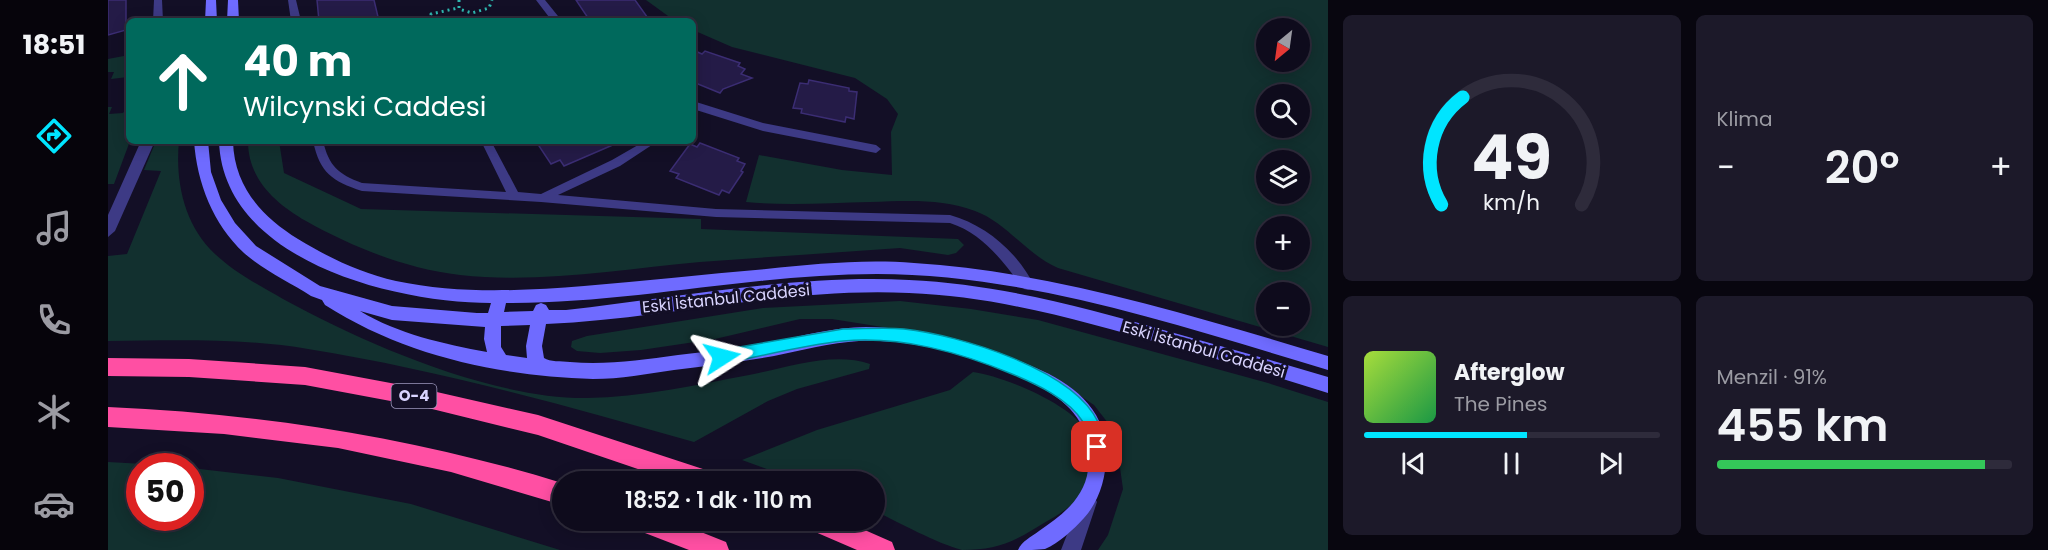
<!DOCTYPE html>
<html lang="tr">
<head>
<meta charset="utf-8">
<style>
	:root { --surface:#0e0b1c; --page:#1c1929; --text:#f1f3f6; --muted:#9b9ba3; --line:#2e2b3b; --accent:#00e5ff }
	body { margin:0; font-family:Poppins,sans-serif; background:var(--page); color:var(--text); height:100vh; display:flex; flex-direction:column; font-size:22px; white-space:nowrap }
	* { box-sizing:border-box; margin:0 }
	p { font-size:20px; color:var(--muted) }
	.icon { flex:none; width:33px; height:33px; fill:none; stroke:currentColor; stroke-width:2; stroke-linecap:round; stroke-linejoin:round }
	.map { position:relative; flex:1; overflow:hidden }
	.sheet { display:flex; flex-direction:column; gap:15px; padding:15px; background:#08060f; width:720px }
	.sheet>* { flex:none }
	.guide { position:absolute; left:18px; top:18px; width:570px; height:126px; border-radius:9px; box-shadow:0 3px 15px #0003,0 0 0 2px var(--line); background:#00695c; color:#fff; overflow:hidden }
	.needle { width:39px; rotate:209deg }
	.buttons { position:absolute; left:1148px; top:18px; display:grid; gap:12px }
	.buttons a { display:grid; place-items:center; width:54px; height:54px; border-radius:50%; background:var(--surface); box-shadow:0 3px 15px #0003,0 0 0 2px var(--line); font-size:30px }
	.speed { position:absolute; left:18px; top:453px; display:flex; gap:12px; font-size:30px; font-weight:700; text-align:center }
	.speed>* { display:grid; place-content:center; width:78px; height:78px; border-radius:50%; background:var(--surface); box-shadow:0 3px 15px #0003,0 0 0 2px var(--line); line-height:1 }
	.speed .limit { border:9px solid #d22; background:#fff; color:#111 }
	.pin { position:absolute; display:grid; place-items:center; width:51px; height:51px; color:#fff; margin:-26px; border-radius:12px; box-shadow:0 3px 9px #0006 }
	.me { position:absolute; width:66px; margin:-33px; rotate:81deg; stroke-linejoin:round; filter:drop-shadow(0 0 4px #0008) }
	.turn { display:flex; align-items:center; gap:21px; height:126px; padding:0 18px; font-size:27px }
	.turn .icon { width:78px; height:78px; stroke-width:2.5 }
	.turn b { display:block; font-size:42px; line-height:51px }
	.big { font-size:45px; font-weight:600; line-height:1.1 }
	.sheet .tile { flex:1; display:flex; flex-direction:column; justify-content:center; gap:9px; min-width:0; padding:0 21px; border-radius:9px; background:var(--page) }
	.sheet .dial { align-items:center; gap:0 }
	.dial svg { height:156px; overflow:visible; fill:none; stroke:var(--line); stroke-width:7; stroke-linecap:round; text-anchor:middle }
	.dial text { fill:var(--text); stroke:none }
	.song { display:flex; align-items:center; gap:18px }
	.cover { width:72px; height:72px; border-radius:9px; background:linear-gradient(135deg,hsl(80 70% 55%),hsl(140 70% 35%)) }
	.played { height:6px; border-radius:3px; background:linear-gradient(90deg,var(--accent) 55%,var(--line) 55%) }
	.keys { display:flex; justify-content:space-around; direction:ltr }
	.heat { display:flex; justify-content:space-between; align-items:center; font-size:33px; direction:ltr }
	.charge { height:9px; border-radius:4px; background:linear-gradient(90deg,#34c759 91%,var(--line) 0) }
	.sheet .tiles { flex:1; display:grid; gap:15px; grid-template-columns:repeat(2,1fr) }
	.trip { position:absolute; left:444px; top:471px; width:333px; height:60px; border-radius:30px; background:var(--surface); box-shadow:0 3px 15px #0003,0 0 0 2px var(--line); font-weight:600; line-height:60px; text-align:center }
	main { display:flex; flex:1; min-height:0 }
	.tab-bar { display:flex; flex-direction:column; width:108px; justify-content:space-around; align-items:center; background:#06040b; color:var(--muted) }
	.tab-bar .icon { width:42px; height:42px }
	.tab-bar .current { color:var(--accent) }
	.tab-bar b { font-size:27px; color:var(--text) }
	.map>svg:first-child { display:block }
</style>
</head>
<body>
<main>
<nav class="tab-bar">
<b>18:51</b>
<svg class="icon current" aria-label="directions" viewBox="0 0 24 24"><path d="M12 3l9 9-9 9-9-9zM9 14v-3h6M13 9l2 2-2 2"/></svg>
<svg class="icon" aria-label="music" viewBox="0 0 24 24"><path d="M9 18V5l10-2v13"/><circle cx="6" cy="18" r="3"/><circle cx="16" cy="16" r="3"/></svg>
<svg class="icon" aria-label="phone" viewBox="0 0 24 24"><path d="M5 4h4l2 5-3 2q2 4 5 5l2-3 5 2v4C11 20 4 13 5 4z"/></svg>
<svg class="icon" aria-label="climate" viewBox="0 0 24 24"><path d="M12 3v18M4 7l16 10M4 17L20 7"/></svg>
<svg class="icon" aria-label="car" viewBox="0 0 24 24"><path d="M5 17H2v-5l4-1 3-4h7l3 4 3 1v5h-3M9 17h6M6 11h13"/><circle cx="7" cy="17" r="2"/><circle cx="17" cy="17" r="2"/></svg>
</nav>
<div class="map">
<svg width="1220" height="550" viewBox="0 0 1220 550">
	<rect width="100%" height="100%" fill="#130f26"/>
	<path fill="#12302f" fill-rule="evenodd" d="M538 0H1220V347L950 268C918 254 898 222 867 211 833 198 797 201 762 202 720 203 679 206 638 202L651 155 734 170 784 175 783 132 790 114 779 99 747 78 624 47 585 30V21H567ZM1191 28V62H1158V28ZM1191 94V128H1158V94ZM1191 160V194H1158V160ZM1158 226H1191V260H1158ZM1191 292V326H1158V292Z
		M21 55 20 77 3 79 6 72H0V59Z
		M21 105 22 141 6 184H0V107H4L1 114 15 113Z
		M48 141H71C67 181 76 225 107 254 126 272 152 286 175 299 257 344 384 399 479 398 533 397 588 385 641 375 678 368 724 351 762 364L761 369 689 389 660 401 586 442C459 406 331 370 200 349 135 338 66 340 0 341V256L19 254 53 171 36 170Z
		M140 141H171L176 173 253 209 593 219V229L850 239 856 245 848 253 840 255 792 248C725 253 659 257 592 262 513 269 431 284 352 275 299 269 244 247 198 221 167 203 140 179 140 141Z
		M792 301 863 309 930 320 1160 383 1220 402V550H990L1000 535 1015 489 1007 432 986 405 956 385 831 336 724 319H692L607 339 533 350 492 353 469 351 463 347 464 341 479 336 655 308Z
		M865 372C895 376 966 405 979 433 986 451 985 474 976 490 966 508 942 519 926 529 902 544 884 550 854 550 828 543 792 523 767 511L766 482 691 481 634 460 709 430 842 390Z
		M0 462 72 466H32V518H82L83 468 170 478 303 504 452 550H0Z"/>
	<path fill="#241b47" stroke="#3b2d73" stroke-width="1.5" d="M0 0H18V30L0 35Z
		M209 0H266L271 21H211Z
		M468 0H527L542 21H482Z
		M585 50 594 54 597 51 632 63 630 66 637 69 633 74 644 78 615 89 612 93 585 82Z
		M701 80 741 88V91L749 92 746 119 738 117 737 122 693 113 694 109 685 108 692 83 700 84Z
		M439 141H514L456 166 452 160 443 164 431 146Z
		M592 143 631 158 629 161 637 164 633 171 635 172 621 193 614 190 611 195 568 178 571 174 562 171 582 144 589 147Z"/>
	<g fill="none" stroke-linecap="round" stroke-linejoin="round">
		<path stroke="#2fb8b0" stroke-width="3" stroke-dasharray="2 4" stroke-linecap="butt" d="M351 0V9L364 13 381 8 384 0
			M324 21 323 14 350 8"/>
		<path fill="#3d3a85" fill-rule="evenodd" d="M46 0H54L55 21H45Z
			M180 0H188L193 21H183Z
			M428 0H437L454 21H444Z
			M585 101 655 123 768 145 773 149 768 153 655 131 585 109Z
			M205 141H215C221 166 230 174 254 183L398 192 373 141H383L410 192 433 194 504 160 537 141H550L512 166 450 195 608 209 842 215C878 225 909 252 926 285L924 289 920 290 916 289C895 262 876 234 842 223L608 217 433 202 254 191C224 181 212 173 205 141Z"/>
		<path fill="#3d3a85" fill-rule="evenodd" d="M33 141H47L7 231 0 237V215Z
			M980 493 986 496 989 502 973 550H953L974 496Z"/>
		<path fill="#6f6bff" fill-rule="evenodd" d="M98 0H108L109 21H97Z
			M120 0H130L131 21H119Z
			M86 141H100L103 172 113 200 127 223 148 246 212 286 284 306 369 313H380L383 303C287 303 115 261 111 141H125C126 186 153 216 190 239 221 258 253 273 288 281 349 294 413 291 476 286 537 281 597 274 658 269 707 264 756 259 806 263 947 272 1085 316 1220 356V370C1076 327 920 274 769 274 645 274 522 304 398 303L396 312 425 311 428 305 433 303 438 305 441 310H458C569 298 690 274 801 280 889 284 975 307 1059 331 1113 346 1167 361 1220 377V393C1167 376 1113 360 1059 345 975 321 888 296 801 293 679 287 559 319 438 324L434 346 436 358C442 362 453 361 462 362 499 365 533 360 570 355 601 351 633 348 664 342 695 336 726 327 758 327 809 327 861 342 908 360 942 372 982 392 994 428 1003 458 997 495 976 518 966 529 951 543 937 549 930 550 918 550 910 550 914 541 923 537 931 531 954 515 976 499 980 470 985 426 963 402 926 384 874 358 809 338 751 341 722 343 694 350 666 356 633 362 599 366 566 370 539 374 513 379 485 379 391 376 297 356 217 305L214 300 203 296C181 282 155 270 136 253 105 224 89 183 86 141ZM252 311 284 320 377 327 376 339 379 352C336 344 290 334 252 311ZM422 325 418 346 419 358 398 355 393 347V326Z"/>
		<path fill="#ff4fa3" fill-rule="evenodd" d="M0 358 81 359 197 367 320 390 430 415 601 471 609 474 612 482H568L430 435 320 408 197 385 81 377 0 376Z
			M0 407C156 414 305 437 454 483V505L343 472 230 448 116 434 0 427Z
			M521 520H563L618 542 621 550H581L524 528Z
			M695 520H734L784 542 787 550H749L698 528Z"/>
	</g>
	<path fill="#00e5ff" stroke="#0095a6" stroke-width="1.5" d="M735 329C755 329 776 327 796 329 851 335 965 369 990 422 995 432 999 442 994 453L989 455 983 453C979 442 980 432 975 422 961 399 928 384 904 374 851 352 794 336 735 341 695 345 654 356 614 364L607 357 614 350Z"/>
	<g text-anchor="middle" stroke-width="6" stroke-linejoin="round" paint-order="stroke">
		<rect fill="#130f26" stroke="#9e99be" stroke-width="1.5" x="283.5" y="384" width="45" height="24" rx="4.5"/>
		<g font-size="15" font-weight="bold" fill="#d9d4ff">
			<text x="306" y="401">O-4</text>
		</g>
		<g font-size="16" fill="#d9d4ff" stroke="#130f26">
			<text transform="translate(618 298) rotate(-6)" y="6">Eski İstanbul Caddesi</text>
			<text transform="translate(1096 349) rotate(16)" y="6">Eski İstanbul Caddesi</text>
		</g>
	</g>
</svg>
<div class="buttons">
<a><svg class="needle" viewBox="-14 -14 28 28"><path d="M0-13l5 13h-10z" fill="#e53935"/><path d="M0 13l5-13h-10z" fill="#9b9ba3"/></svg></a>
<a><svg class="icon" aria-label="search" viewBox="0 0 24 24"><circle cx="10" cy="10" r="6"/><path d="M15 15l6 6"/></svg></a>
<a><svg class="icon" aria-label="layers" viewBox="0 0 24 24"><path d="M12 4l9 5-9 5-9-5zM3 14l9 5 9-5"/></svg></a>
<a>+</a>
<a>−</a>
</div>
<div class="speed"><div class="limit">50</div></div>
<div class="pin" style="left:989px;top:447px;background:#d93025"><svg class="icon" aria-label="arrive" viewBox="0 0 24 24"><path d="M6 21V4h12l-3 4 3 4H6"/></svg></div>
<svg class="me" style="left:614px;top:357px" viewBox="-20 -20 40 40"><path d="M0-17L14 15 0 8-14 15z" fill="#00e5ff" stroke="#fff" stroke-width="4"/></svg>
<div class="trip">18:52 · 1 dk · 110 m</div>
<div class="guide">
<div class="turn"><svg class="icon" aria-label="ahead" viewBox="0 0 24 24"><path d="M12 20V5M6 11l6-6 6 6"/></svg><div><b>40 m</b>Wilcynski Caddesi</div></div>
</div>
</div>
<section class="sheet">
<div class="tiles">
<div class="tile dial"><svg viewBox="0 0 100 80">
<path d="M14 69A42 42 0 1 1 86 69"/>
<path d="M14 69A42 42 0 0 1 25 14" stroke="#00e5ff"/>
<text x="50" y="56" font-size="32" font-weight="700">49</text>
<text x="50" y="72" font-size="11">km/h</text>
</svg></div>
<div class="tile"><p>Klima</p>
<div class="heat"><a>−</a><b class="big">20°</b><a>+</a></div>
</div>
<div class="tile">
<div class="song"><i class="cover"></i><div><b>Afterglow</b><p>The Pines</p></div></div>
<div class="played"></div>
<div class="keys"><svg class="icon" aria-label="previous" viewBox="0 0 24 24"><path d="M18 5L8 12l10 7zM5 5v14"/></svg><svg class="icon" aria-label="pause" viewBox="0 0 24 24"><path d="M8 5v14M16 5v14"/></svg><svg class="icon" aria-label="next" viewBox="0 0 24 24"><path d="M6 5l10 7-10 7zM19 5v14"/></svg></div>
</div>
<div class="tile"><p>Menzil · 91%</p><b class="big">455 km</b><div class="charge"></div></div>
</div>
</section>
</main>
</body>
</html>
